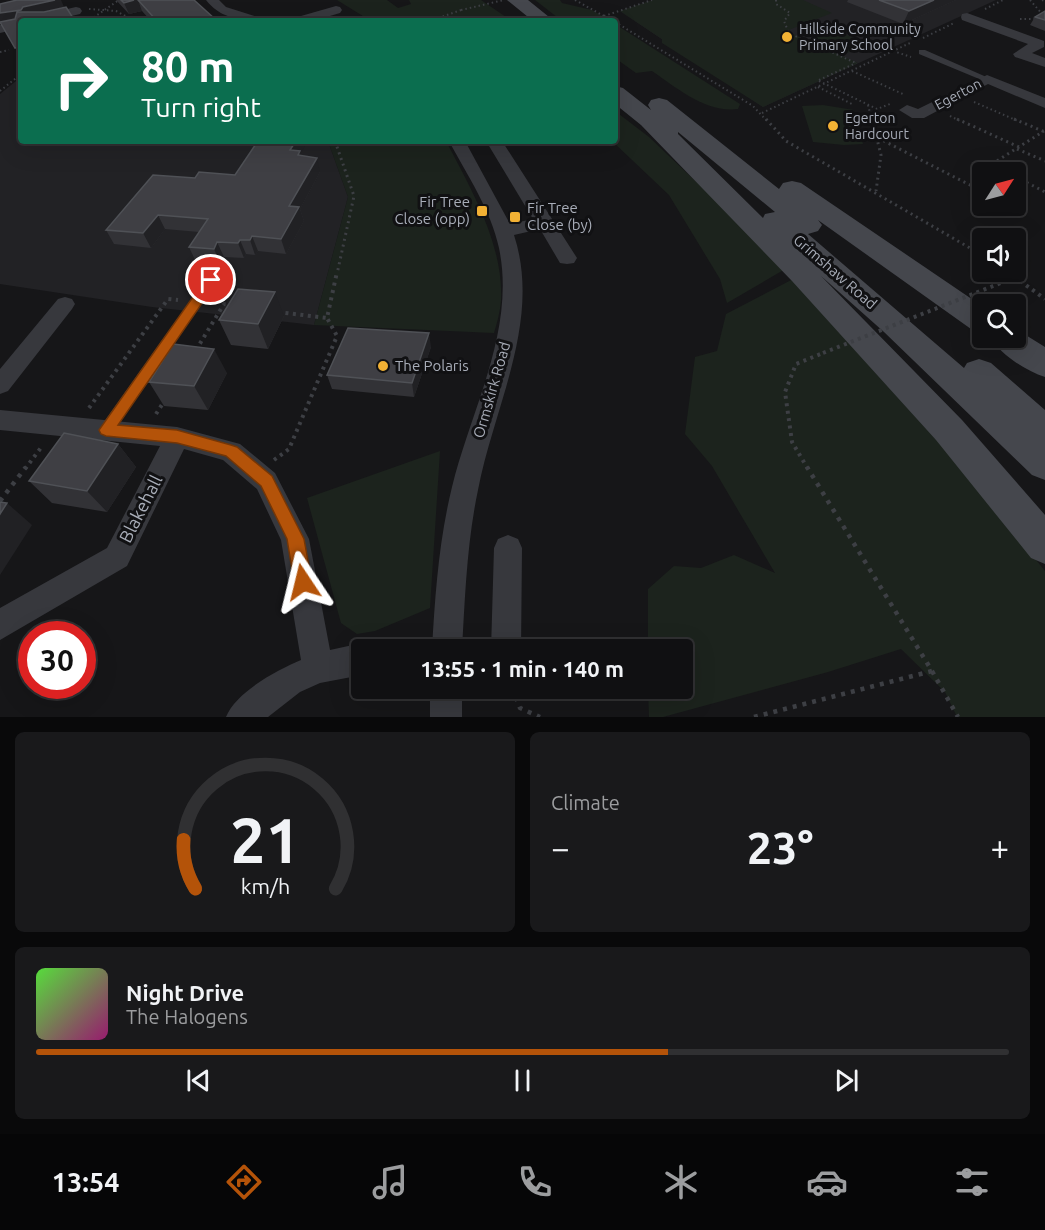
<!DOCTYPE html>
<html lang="en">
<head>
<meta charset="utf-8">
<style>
	:root { --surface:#101012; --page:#19191b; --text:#f1f3f6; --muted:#9c9d9f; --line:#303032; --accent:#b45309 }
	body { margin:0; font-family:Ubuntu,sans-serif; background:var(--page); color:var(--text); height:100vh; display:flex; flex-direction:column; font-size:22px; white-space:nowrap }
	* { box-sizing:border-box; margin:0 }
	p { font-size:20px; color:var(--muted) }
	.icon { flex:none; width:33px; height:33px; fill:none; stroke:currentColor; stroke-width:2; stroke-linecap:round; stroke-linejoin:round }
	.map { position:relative; height:717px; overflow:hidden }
	.panel { display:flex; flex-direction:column; gap:15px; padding:15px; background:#09090a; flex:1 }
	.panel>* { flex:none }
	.hud { position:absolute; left:18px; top:18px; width:600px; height:126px; border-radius:6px; box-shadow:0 6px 24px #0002,0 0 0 2px var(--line); background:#0b6e4f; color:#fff; overflow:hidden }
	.needle { width:39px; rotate:54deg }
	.controls { position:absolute; left:972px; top:162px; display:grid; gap:12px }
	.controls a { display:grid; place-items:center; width:54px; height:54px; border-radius:6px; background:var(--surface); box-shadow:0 6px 24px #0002,0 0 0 2px var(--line); font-size:30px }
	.speed { position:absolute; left:18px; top:621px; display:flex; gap:12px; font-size:30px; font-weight:700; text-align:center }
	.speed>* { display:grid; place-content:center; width:78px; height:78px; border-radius:50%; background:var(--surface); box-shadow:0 6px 24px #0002,0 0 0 2px var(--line); line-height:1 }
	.speed .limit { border:9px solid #d22; background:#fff; color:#111 }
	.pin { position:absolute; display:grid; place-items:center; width:51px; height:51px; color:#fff; margin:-26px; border:3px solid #fff; border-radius:50%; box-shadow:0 2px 6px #0007 }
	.me { position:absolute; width:66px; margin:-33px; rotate:350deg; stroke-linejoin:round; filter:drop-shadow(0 0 4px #0008) }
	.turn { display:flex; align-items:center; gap:21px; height:126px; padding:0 24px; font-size:27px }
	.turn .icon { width:78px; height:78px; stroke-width:2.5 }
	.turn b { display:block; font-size:42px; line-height:51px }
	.big { font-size:45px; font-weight:600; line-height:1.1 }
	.panel .card { flex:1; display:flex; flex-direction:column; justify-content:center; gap:9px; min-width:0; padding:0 21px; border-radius:9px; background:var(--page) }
	.panel .dial { align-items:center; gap:0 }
	.dial svg { height:156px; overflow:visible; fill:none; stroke:var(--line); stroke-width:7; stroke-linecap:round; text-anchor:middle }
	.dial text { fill:var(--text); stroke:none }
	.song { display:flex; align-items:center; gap:18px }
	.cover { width:72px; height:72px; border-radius:9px; background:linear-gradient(135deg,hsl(110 70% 55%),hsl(320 70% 35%)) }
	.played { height:6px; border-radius:3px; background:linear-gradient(90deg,var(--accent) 65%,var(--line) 65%) }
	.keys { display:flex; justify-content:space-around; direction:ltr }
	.heat { display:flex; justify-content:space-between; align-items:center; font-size:33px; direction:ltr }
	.panel .tiles { flex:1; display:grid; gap:15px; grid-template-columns:1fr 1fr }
	.card:last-child { grid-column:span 2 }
	.trip { position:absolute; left:351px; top:639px; width:342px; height:60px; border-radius:6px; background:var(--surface); box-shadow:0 6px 24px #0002,0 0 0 2px var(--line); font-weight:600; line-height:60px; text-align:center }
	.menu { display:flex; height:96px; justify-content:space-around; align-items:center; background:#060607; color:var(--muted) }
	.menu .icon { width:42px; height:42px }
	.menu .current { color:var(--accent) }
	.menu b { font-size:27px; color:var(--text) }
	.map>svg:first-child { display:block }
</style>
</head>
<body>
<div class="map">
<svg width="1045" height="717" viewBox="0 0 1045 717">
	<rect width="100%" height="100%" fill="#161618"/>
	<path fill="#222225" d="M653 0H996L763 107 620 11Z
		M21 77V141H328L348 197 314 325 152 307 0 284V94Z"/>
	<path fill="#1c231d" d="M337 0H387L398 8 411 4 409 0H481L512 21H371Z
		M535 0H560L562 3 592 10 611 21H562Z
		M653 0H803L832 13 786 31 858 63 763 107 662 43V39L620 11Z
		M819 23 867 44 847 53 799 31Z
		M615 24 740 104 738 109C706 113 677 88 652 71L636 73 615 58Z
		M823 105 854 110 863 144 844 145 813 142 802 106Z
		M615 111 649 137 787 268 727 303 720 279 669 195 612 141H615Z
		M328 141H446C471 189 504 245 501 301 500 312 497 323 494 333L314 325 348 197Z
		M795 278 877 364 1045 571V717H957L945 692 901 649 828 672 663 717H649L648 689 682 688V650L648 649V589L674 566 701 568 734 555 775 573 712 466 685 434 695 357 717 351 726 314Z
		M440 451 430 608 375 631 357 634 341 623 307 498Z"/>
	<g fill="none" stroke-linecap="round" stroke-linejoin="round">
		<path stroke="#3d3f44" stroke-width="2" stroke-dasharray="1.5 3" stroke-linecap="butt" d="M575 0 613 21
			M776 0V4L790 13 784 21 788 31 786 32 856 63
			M1030 0 1043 15
			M1042 0 1045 1
			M89 9 116 11 135 21
			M985 9 1003 0
			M604 16 652 0
			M1020 19H1036
			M90 20 119 0
			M430 21 461 10
			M615 22 753 106 767 121
			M923 38 954 23
			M893 51 911 57
			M0 52 9 50
			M852 71 905 95
			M819 80 856 63
			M819 81 877 109 890 104
			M818 87 852 104
			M0 91 21 74
			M974 102 1018 121
			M868 105 872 121
			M762 113 910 43
			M950 116 960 121"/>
		<path stroke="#3d3f44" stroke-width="3" stroke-dasharray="2 4" stroke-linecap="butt" d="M766 119 786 141 982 255
			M872 119 881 155 876 191
			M957 119 1019 147
			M1014 119 1045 132
			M878 138 970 185 982 177
			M335 141 354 196 337 274
			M1017 149 1045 161
			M998 169 1006 172
			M990 172 999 167 992 164 1044 131
			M1016 177 1045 192
			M1008 272 1010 274"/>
		<path stroke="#3d3f44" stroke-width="4" stroke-dasharray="3 4.5" stroke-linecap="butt" d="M1008 272 1045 299
			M278 312 327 318 337 272
			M196 350 224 304 232 305
			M89 408 168 299 178 300
			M156 414 165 400
			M274 460 289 449 337 336 327 318
			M25 469 43 445
			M808 469 792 442 785 392 796 364 823 353"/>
		<path stroke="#3d3f44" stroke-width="4.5" stroke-dasharray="4 6" stroke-linecap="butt" d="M0 501 26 467
			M932 671 958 717
			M512 688 520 708 540 717
			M754 717 932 671 807 467"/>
		<path fill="#37383d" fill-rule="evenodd" d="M919 50H925L991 79 984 81 919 54Z
			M211 276 216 280 215 283 111 434 106 435 101 434 99 430 101 426 207 277Z"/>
		<path fill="#37383d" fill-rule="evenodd" d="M206 0H219L226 7 261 18 262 21C240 21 220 18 206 0Z
			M336 6 340 7 342 10 340 13 313 21H293L294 18Z
			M76 7 80 8 82 11 80 14 50 21H27L28 18Z
			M967 13 1044 41V47L1032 53 1045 58V67L1015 57 1013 54 1028 44 962 20 961 17 962 14Z
			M21 20 25 21H21V28L0 33V25Z
			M987 75 1045 98V108L988 84 924 118H912L899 110 907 105 918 109Z
			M449 141H465L510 224 533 219 486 141H502L577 258 574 263 567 264 560 263 540 229 514 235C542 321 494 406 478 490 467 542 465 596 462 650H432C435 595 439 540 452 487 471 409 516 330 499 248 491 210 467 175 449 141Z
			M65 297 72 299 75 304 72 309 8 391 0 394V369L58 299Z
			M0 410 177 427 240 444 275 473 309 539 330 650 362 643 373 648 362 650V675L320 683 300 692 268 717H226C236 692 277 670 301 660L281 540 257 489 223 460 184 449 127 566 0 640V608L107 548 160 446 0 430Z
			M508 535 518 539 522 548 521 650H491L494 548 498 539Z
			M430 688H462V717H430Z"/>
		<path fill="#45474d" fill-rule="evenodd" d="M507 0H528L554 21H533Z
			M615 86 623 88 651 110 648 105 651 100 659 98 667 100 779 189 783 183 792 181 801 183 982 306V332L971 329 818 220 822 225 818 231 808 234 964 368 967 363 979 359 991 363 1045 410V480L1032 475 884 332 821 276 962 420 1045 515V564L1031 558 936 440 792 281 641 125 615 104ZM678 132 775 212 765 214 763 218 678 134Z
			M1016 329 1045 347V377C1026 371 1001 355 991 338H1016Z"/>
		<path stroke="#3d3f44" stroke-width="2" stroke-dasharray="1.5 3" stroke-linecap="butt" d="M461 10 504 0"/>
		<path stroke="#3d3f44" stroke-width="4" stroke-dasharray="3 4.5" stroke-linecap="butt" d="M823 353 1016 277"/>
	</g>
	<path fill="#323236" d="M116 0H194L215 19 216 21H151L142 11 129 14Z
		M848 0H956L903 24 847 2Z
		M1045 11V31L1030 25 1035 17Z
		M301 153V156L320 172 300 209 304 221 286 254 258 251 255 255 246 254 244 258 224 257 220 263 196 262 189 247 199 232 165 229 151 248 114 244 106 230 195 178 235 175Z
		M284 316 268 349 231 345 219 320Z
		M431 347 414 397 332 389 327 375Z
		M227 373 208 410 164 406 149 382Z
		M118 444 136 467 107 512 52 503 29 481Z"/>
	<path fill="#212124" d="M55 0H61L64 7 0 23V13Z
		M134 0H138L142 11 129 14 124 3Z
		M934 0H956L903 24 909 11Z
		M73 18 75 21H61Z
		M21 46V59L15 48Z
		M296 141H308L301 153 304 165 290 150Z
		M317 158 320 172 300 209 304 221 286 254 281 239 289 206Z
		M158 215 165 229 151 248 143 233Z
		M252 236 258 251 255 255 250 240Z
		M240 240 246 254 244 258 238 243Z
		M217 242 224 257 220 263 214 249Z
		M275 292 284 316 268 349 258 324Z
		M429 333 431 347 414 397 412 383Z
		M214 349 227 373 208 410 194 386Z
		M118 444 136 467 107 512 87 491Z
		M7 503 32 525 0 575V514Z"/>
	<path fill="#3f3f44" stroke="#4f5156" stroke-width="1.5" d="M17 0H55L23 7 21 10 0 13V4Z
		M121 0H134L124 3Z
		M138 0H194L215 19 206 21H157Z
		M879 0H934L909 11Z
		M66 7 73 18 61 21H21V46L15 48 0 22 15 19 17 12H44Z
		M1045 11V20L1035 17Z
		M258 141H296L290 150 300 151 298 155 317 158 289 206 299 207 281 239 252 236 250 240H240L238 243 217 242 214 249 189 247 208 219 158 215 143 233 106 230 153 175 195 178 199 172 235 175Z
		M238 289 275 292 258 324 219 320Z
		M348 328 429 333 412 383 327 375Z
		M173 344 214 349 194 386 149 382Z
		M64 433 118 444 87 491 29 481Z
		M0 502 7 503 0 514Z"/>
	<path fill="#b45309" stroke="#753606" stroke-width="1.5" d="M211 275 217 280 216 283 118 425 177 430 231 445 237 447 272 476 304 539 312 582 309 588 303 590 297 588 294 582 287 539 261 486 226 456 177 443 106 436 101 434 99 430 207 277Z"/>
	<g fill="#f2b134" stroke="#111113" stroke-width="2">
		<circle cx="787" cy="37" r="6"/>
		<circle cx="833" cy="126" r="6"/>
		<rect x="476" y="205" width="12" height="12" rx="3"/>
		<rect x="509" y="211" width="12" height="12" rx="3"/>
		<circle cx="383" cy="366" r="6"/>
	</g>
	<g text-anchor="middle" stroke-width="6" stroke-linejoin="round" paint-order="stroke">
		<g font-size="14" fill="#a8adb8" stroke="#111113" text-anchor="start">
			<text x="799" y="34">Hillside Community<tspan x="799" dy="16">Primary School</tspan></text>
			<text x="845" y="123">Egerton<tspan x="845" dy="16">Hardcourt</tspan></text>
		</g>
		<g font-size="14" fill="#a8adb8" stroke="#111113">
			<text transform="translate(958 94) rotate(-28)" y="5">Egerton</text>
		</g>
		<g font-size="15" fill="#a8adb8" stroke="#111113" text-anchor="start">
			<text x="470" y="207" text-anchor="end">Fir Tree<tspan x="470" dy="17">Close (opp)</tspan></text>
			<text x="527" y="213">Fir Tree<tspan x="527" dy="17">Close (by)</tspan></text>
			<text x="395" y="371">The Polaris</text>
		</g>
		<g font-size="15" fill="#a8adb8" stroke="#111113">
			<text transform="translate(835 272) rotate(41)" y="5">Grimshaw Road</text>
			<text transform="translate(492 390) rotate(-74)" y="5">Ormskirk Road</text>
		</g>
		<g font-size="18" fill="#a8adb8" stroke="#111113">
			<text transform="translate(141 509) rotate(-63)" y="6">Blakehall</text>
		</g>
	</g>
</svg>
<div class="controls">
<a><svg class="needle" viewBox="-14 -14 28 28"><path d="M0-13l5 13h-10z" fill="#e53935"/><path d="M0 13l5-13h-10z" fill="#9c9d9f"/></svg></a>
<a><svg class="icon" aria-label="sound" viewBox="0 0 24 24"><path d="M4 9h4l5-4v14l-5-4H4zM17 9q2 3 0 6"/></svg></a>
<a><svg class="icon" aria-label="search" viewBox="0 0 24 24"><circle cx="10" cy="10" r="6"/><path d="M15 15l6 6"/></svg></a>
</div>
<div class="speed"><div class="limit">30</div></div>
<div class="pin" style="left:211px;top:280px;background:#d93025"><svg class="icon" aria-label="arrive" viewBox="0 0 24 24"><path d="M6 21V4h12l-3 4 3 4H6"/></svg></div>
<svg class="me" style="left:303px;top:582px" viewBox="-20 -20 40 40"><path d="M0-17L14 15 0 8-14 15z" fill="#b45309" stroke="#fff" stroke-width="4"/></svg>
<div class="trip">13:55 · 1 min · 140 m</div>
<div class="hud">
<div class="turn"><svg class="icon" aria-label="right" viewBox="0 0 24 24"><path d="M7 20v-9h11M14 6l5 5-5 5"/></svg><div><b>80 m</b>Turn right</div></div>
</div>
</div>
<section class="panel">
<div class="tiles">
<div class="card dial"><svg viewBox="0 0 100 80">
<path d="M14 69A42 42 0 1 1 86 69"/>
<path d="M14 69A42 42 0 0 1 8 44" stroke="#b45309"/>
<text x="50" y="56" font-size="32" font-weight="700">21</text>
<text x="50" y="72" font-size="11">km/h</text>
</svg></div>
<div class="card"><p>Climate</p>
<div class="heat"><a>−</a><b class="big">23°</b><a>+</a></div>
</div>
<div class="card">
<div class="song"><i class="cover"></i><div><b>Night Drive</b><p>The Halogens</p></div></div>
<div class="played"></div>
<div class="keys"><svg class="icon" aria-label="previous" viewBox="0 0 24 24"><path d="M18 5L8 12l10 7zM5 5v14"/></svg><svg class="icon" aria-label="pause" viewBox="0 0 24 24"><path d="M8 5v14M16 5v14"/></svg><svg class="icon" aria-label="next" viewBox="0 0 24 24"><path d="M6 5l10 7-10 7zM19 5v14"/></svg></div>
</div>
</div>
</section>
<nav class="menu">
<b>13:54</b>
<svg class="icon current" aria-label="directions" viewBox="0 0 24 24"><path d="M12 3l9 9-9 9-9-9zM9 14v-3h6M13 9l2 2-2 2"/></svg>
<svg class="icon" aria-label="music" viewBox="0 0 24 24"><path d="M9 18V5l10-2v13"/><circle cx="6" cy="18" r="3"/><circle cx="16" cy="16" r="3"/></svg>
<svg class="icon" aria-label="phone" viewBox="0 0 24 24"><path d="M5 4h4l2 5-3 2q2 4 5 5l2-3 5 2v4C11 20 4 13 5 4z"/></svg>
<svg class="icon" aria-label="climate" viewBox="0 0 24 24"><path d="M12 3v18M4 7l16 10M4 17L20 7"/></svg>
<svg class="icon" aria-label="car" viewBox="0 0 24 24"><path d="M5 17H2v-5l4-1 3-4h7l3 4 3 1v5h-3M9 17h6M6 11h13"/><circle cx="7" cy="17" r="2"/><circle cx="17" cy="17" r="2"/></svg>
<svg class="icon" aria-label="filters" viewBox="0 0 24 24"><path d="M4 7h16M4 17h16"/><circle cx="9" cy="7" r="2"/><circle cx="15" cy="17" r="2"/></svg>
</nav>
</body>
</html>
